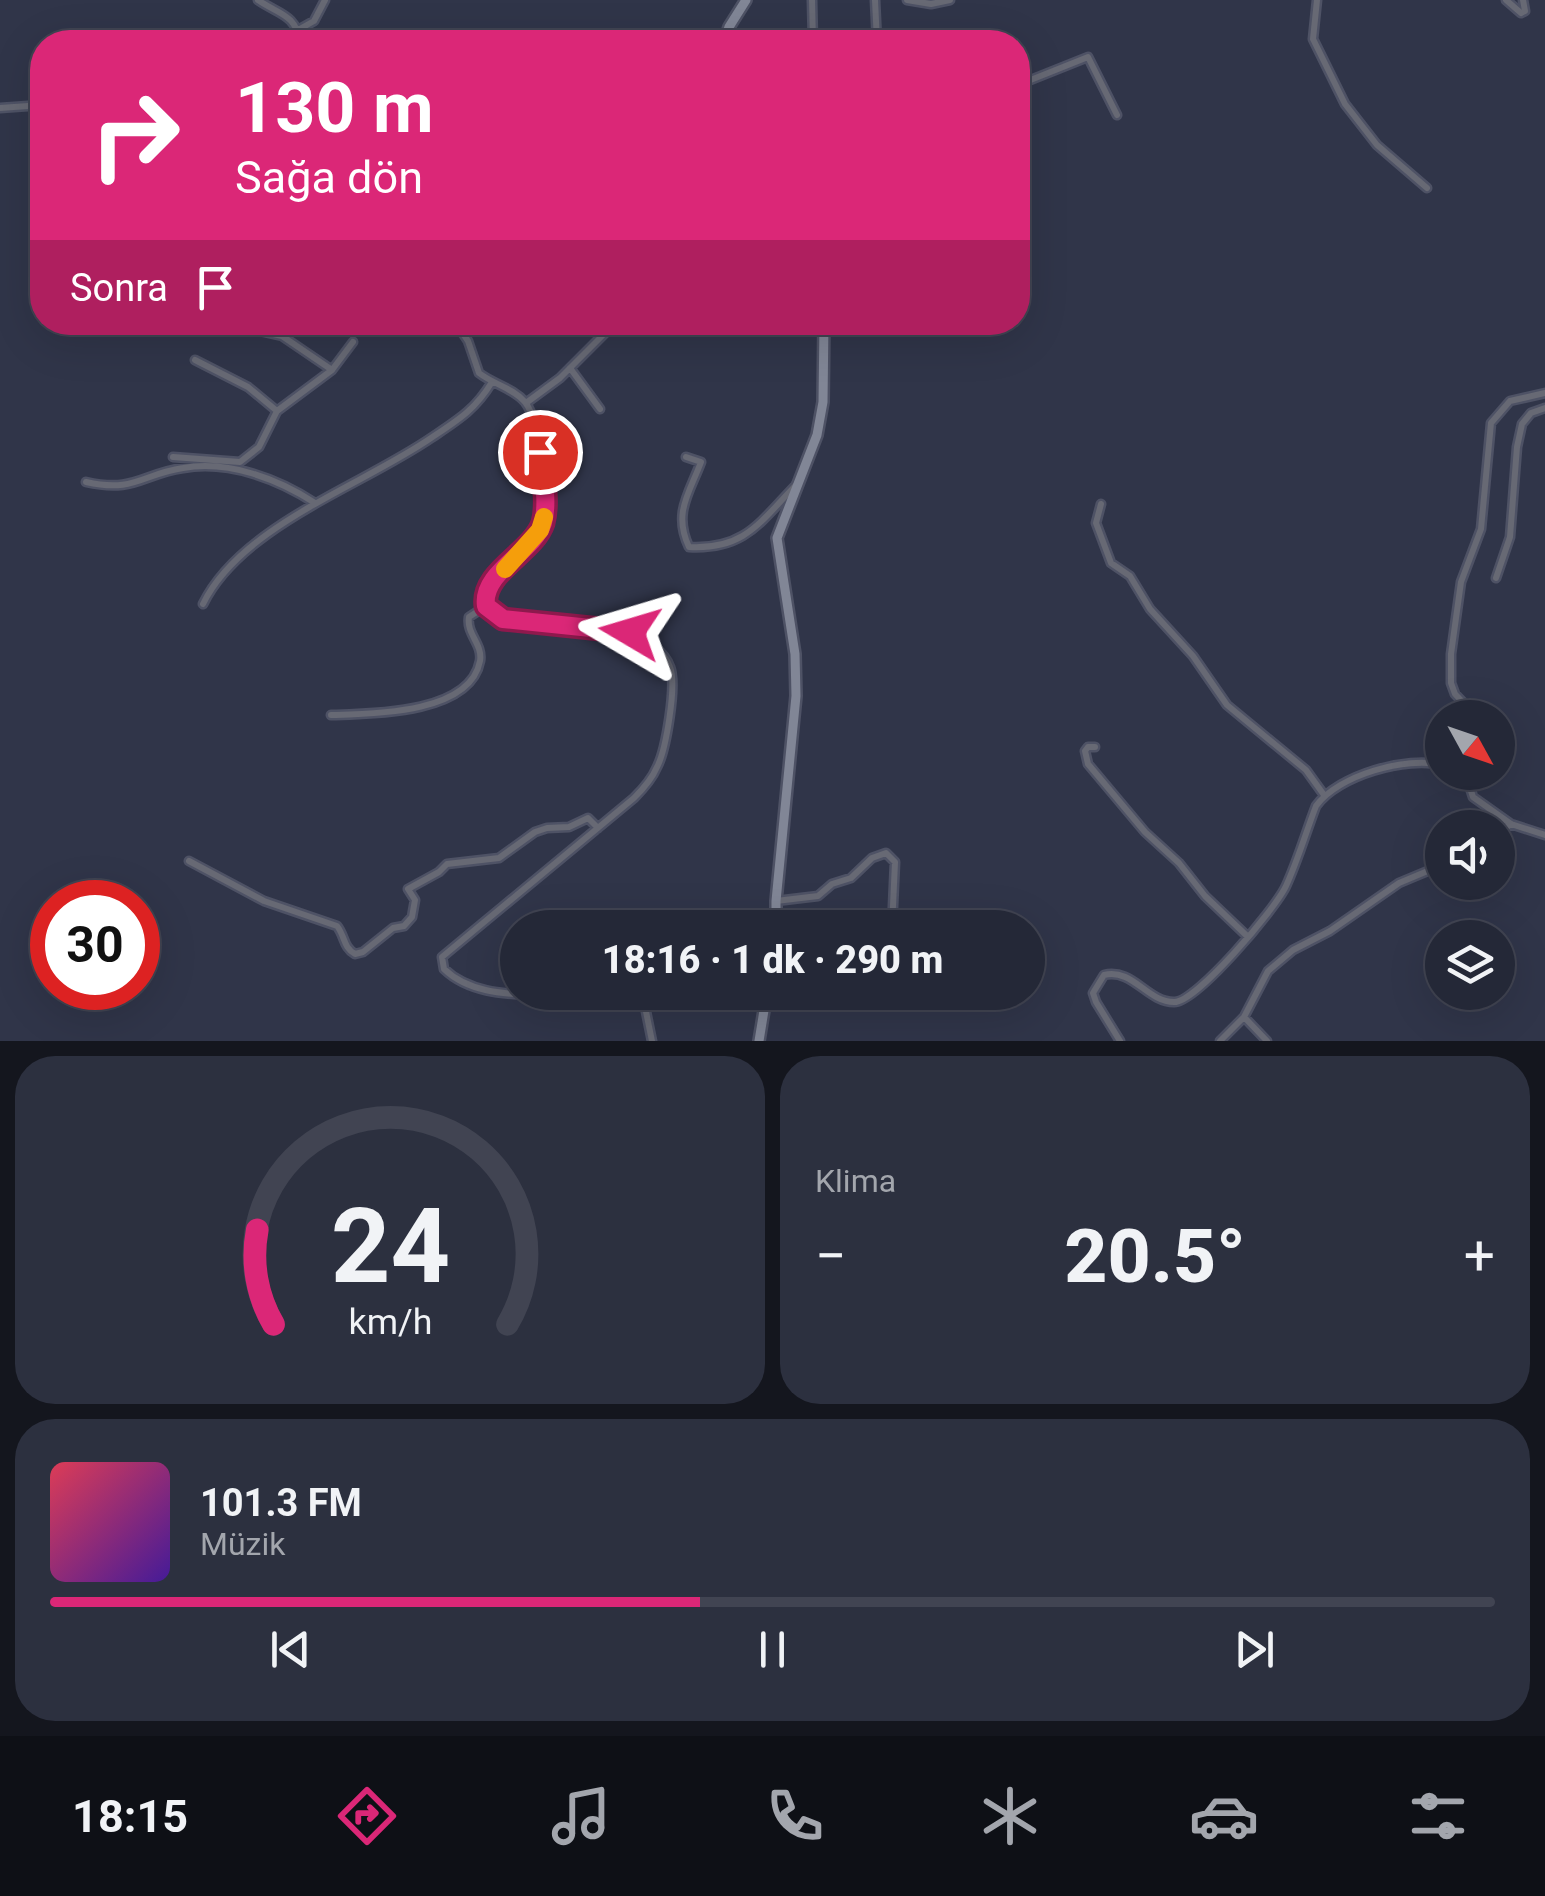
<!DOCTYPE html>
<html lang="tr">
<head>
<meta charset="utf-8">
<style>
	:root { --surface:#242837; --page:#2c303f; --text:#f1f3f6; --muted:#a3a6ad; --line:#414452; --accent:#db2777 }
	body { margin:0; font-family:Roboto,sans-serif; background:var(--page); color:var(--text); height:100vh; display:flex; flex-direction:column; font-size:38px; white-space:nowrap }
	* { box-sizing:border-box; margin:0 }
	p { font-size:32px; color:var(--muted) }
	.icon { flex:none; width:55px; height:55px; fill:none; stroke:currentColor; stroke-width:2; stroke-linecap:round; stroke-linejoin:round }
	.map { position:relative; height:1041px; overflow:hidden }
	.panel { display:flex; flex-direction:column; gap:15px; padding:15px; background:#14161e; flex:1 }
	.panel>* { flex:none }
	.guide { position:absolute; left:30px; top:30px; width:1000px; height:305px; border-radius:40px; box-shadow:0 10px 40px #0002,0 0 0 2px var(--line); background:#db2777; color:#fff; overflow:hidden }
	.needle { width:65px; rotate:130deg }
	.tools { position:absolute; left:1425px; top:700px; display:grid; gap:20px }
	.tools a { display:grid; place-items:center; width:90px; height:90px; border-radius:50%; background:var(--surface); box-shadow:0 10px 40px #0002,0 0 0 2px var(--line); font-size:50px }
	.speed { position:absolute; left:30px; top:880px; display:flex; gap:20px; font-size:50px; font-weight:700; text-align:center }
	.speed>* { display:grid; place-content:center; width:130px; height:130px; border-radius:50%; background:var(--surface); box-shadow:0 10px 40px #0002,0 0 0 2px var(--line); line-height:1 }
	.speed .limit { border:15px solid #d22; background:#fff; color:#111 }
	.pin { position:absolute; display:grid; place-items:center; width:85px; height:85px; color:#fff; margin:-42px; border:5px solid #fff; border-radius:50%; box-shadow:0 2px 10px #0007 }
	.me { position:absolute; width:110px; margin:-55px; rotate:277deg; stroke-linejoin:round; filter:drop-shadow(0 0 8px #0008) }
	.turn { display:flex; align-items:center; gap:35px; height:210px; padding:0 40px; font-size:45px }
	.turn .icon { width:130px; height:130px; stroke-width:2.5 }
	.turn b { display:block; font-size:70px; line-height:85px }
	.then { display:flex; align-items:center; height:95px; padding:0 40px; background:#0003; gap:20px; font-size:38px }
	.big { font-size:75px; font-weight:800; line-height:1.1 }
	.panel .tile { flex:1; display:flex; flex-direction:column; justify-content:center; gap:15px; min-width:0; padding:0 35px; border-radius:40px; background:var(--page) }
	.panel .dial { align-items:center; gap:0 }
	.dial svg { height:260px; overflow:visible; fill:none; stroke:var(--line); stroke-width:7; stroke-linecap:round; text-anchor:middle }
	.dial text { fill:var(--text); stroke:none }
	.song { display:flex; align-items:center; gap:30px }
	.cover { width:120px; height:120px; border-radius:15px; background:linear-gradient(135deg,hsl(350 70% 55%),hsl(260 70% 35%)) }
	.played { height:10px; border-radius:5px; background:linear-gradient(90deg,var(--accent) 45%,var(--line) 45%) }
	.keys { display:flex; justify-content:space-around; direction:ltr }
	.heat { display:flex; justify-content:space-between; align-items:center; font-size:55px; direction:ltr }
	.panel .tiles { flex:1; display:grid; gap:15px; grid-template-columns:1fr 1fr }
	.tile:last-child { grid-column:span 2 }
	.trip { position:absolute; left:500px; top:910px; width:545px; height:100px; border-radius:50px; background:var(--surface); box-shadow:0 10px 40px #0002,0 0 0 2px var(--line); font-weight:800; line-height:100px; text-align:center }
	.tabs { display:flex; height:160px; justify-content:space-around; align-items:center; background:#0e1016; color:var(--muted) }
	.tabs .icon { width:70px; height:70px }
	.tabs .selected { color:var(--accent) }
	.tabs b { font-size:45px; color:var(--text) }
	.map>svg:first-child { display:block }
</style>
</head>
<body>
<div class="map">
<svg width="1545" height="1041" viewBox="0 0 1545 1041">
	<rect width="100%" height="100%" fill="#303549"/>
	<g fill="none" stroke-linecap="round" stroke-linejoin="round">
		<defs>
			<path id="minor" d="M258 0C278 14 296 14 300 42
				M812 0 813 42
				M875 0 877 42
				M907 0 931 4 950 0
				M1317 0 1313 39 1345 104 1377 145 1427 188
				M1506 0 1521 13
				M1521 13 1525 11 1523 0
				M298 30 314 21 325 0
				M1018 85 1088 57 1117 115
				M0 108 42 105
				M455 322 468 341 479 373C493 384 513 388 525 402 540 420 552 508 540 529 528 550 505 569 489 586L485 597 486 606 503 619 630 632C646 640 664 650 670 667 677 685 666 750 657 767 652 779 643 789 634 798L442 957 444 969C470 994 509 994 544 996L548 992
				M195 360 248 387 277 411 332 370 282 336 220 322
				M570 368 600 409
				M332 370 353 342
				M526 403 560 378 616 322
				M173 457 240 462 259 447 277 411
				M686 457 701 462C689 494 673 513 689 547 745 550 760 522 796 485
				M86 482C135 493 142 474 183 468 229 460 278 479 315 503
				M1101 504 1096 523 1111 563 1130 576 1150 609 1193 656 1227 705 1306 770 1324 795
				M1496 578 1510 537 1517 447 1522 424 1531 413 1545 408
				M203 604C241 526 361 486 431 438 458 420 475 410 492 382
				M331 715C372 714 470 714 480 661 483 644 466 634 469 617L486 606
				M1478 718 1455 694 1451 683V654L1461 582 1481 529 1491 423 1510 401 1545 393
				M1095 747H1088L1085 751 1088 764 1145 832 1179 863 1205 896 1247 936
				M1465 772 1473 797 1511 824 1545 835
				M1498 833 1511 824
				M189 861 264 901 337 926C345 936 343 947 355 954L363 952 393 928 404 926 412 917 415 900 408 889 439 872 447 864 499 858 535 832 547 828 569 827 588 818 598 828
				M776 901 818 896 832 884 851 878 872 858 886 853 895 862 892 928
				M642 992 652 1041
				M1244 1017 1267 1041
				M1120 1041 1096 1002 1093 993 1104 975C1133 968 1147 1002 1174 1002 1196 1003 1276 908 1286 886 1298 860 1306 832 1316 806 1338 775 1407 756 1442 765
				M1220 1041 1244 1017 1268 971 1293 950 1330 931 1399 883 1442 865"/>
			<path id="secondary" d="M724 42 729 27 746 0
				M776 928V901L796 696 795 654 777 538 817 435 823 402 824 322
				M759 1041 767 992"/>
		</defs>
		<use href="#minor" stroke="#4e5265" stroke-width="11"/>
		<use href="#secondary" stroke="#4e5265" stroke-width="14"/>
		<use href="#minor" stroke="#676974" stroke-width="6"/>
		<use href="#secondary" stroke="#818696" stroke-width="9"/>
	</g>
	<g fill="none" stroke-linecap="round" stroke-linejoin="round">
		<defs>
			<path id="route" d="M540 452C542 474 549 500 543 523 533 553 481 572 486 606L503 619 630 632"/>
		</defs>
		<use href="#route" stroke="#8e194d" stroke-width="25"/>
		<use href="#route" stroke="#db2777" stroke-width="18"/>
		<path stroke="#f59e0b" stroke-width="18" d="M505 569 540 530 544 517"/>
	</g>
</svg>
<div class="tools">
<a><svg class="needle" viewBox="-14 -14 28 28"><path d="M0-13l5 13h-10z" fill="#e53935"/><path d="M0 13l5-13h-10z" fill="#a3a6ad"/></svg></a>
<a><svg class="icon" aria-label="sound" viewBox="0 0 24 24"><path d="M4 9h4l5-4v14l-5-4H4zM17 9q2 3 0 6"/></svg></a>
<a><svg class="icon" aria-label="layers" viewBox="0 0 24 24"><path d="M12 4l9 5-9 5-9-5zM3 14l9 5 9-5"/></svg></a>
</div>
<div class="speed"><div class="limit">30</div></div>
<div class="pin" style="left:540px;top:452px;background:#d93025"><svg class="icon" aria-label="arrive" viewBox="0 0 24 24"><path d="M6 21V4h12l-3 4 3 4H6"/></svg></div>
<svg class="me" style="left:630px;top:632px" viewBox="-20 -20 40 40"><path d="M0-17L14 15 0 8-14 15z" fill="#db2777" stroke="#fff" stroke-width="4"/></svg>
<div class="trip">18:16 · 1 dk · 290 m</div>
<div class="guide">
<div class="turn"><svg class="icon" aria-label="right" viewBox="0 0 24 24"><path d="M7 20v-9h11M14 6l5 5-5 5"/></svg><div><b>130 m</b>Sağa dön</div></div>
<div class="then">Sonra<svg class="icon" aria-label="arrive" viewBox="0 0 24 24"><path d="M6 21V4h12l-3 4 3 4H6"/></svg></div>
</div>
</div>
<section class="panel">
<div class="tiles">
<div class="tile dial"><svg viewBox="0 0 100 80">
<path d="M14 69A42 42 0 1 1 86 69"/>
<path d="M14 69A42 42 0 0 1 9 40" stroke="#db2777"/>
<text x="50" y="56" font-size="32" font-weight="700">24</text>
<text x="50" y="72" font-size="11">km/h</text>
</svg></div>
<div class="tile"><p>Klima</p>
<div class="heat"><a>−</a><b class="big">20.5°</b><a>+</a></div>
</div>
<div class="tile">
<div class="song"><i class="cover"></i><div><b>101.3 FM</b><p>Müzik</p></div></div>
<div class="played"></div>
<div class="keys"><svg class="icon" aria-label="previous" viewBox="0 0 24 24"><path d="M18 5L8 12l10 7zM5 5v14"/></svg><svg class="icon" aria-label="pause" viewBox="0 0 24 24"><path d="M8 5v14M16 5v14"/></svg><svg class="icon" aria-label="next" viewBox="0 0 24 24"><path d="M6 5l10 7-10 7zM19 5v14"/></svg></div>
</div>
</div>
</section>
<nav class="tabs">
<b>18:15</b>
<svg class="icon selected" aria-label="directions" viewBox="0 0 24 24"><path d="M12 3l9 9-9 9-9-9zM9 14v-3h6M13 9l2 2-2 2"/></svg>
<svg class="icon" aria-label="music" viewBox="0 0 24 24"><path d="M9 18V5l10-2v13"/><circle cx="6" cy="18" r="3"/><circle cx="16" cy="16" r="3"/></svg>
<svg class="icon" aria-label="phone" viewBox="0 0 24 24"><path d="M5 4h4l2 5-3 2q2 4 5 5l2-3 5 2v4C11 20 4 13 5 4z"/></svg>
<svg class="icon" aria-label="climate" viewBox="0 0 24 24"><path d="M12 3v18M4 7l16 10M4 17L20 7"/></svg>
<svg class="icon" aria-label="car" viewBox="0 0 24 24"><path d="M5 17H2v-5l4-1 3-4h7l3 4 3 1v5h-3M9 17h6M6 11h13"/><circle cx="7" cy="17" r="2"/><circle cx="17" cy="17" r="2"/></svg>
<svg class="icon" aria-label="filters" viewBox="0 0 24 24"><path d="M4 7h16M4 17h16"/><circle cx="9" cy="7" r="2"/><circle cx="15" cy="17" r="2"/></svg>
</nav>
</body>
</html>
